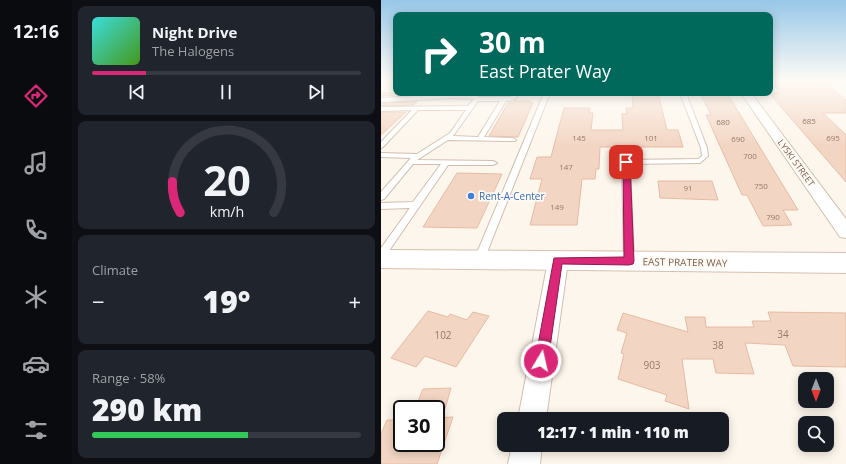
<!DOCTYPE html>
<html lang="en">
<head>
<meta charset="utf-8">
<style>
	:root { --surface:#171b24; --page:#20242c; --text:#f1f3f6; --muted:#9ea1a6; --line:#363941; --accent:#db2777 }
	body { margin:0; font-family:"Open Sans",sans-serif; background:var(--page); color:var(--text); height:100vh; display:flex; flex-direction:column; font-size:15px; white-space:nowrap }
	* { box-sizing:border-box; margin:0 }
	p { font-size:13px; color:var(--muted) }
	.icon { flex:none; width:22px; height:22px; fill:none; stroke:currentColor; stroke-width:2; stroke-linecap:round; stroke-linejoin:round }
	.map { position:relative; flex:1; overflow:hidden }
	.sheet { display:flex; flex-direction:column; gap:6px; padding:6px; background:#0d0f14; width:309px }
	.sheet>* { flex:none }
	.banner { position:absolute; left:12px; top:12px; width:380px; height:84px; border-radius:8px; box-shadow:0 2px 10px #0003; background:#00695c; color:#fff; overflow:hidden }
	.needle { width:26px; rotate:180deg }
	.tools { position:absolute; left:417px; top:372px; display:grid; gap:8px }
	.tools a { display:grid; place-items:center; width:36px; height:36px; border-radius:8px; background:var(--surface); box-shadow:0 2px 10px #0003; font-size:20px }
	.speed { position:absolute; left:12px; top:400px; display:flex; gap:8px; font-size:20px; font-weight:700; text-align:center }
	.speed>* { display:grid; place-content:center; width:52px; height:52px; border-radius:50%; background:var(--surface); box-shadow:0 2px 10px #0003; line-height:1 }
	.speed .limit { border:2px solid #111; border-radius:6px; background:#fff; color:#111 }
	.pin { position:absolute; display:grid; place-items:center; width:34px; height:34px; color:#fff; margin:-17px; border-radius:8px; box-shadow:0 2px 6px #0006 }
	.me { position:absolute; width:44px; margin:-22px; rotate:9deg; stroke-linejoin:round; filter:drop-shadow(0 0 3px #0008) }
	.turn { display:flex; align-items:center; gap:14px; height:84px; padding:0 20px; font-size:18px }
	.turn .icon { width:52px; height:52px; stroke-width:2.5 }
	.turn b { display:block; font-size:28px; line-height:34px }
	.big { font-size:30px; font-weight:800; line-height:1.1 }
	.sheet .widget { flex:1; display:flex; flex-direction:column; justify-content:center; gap:6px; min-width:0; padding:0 14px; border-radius:8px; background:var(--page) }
	.sheet .dial { align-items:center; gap:0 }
	.dial svg { height:104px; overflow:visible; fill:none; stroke:var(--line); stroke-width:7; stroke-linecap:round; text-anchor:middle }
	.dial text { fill:var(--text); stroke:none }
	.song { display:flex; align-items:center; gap:12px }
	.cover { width:48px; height:48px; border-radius:6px; background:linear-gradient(135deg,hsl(180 70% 55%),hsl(100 70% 35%)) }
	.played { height:4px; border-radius:2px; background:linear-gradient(90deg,var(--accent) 20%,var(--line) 20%) }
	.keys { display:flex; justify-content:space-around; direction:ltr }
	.heat { display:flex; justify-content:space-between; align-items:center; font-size:22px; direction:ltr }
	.charge { height:6px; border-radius:3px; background:linear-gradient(90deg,#34c759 58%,var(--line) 0) }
	.trip { position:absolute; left:116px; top:412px; width:232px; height:40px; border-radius:8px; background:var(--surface); box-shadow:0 2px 10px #0003; font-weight:800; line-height:40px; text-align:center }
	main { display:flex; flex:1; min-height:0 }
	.tabs { display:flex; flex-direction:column; width:72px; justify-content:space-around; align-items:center; background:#090b0e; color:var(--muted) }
	.tabs .icon { width:28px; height:28px }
	.tabs .active { color:var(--accent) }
	.tabs b { font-size:18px; color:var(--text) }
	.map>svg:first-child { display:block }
</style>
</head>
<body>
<main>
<nav class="tabs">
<b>12:16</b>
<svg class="icon active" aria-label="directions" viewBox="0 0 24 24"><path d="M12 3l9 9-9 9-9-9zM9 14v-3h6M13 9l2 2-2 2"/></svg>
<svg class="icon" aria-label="music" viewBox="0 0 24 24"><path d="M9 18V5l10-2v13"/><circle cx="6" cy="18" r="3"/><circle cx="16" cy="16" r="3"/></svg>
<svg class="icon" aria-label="phone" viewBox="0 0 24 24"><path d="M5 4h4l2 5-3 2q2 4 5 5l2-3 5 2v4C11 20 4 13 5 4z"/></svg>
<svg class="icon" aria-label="climate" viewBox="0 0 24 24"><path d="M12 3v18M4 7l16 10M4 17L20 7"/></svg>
<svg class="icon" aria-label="car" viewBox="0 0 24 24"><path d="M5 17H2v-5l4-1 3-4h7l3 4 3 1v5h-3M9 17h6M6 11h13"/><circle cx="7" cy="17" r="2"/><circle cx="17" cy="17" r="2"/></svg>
<svg class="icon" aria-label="filters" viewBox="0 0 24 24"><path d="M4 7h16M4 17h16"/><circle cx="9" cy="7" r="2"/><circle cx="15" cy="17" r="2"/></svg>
</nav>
<section class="sheet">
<div class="widget">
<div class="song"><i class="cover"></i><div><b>Night Drive</b><p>The Halogens</p></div></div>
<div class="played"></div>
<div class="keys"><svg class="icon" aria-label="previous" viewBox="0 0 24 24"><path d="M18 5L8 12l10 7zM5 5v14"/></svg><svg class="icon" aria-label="pause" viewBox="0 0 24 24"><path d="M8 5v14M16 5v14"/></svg><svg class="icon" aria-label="next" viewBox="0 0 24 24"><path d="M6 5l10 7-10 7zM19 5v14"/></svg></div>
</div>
<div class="widget dial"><svg viewBox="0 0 100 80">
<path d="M14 69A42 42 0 1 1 86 69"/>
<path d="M14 69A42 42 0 0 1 8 45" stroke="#db2777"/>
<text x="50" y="56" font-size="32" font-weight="700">20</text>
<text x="50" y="72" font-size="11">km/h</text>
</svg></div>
<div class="widget"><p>Climate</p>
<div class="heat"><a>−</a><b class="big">19°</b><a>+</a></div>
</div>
<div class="widget"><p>Range · 58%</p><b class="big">290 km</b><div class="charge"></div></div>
</section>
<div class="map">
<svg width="465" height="464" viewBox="0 0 465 464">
	<rect width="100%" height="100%" fill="#fdf6ec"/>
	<path fill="#f3d5c3" stroke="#e6bba3" d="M389 81H442L465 100V113H442L465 135V182L388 93H400Z
		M0 93H45L0 96Z
		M255 93H277L286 130H297L302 147H219L218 169H215L214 179H201L196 225H149L161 179H149L156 157H170L183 108H209L208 113H212L210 130H242L241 114H246L245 108H252L251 95H255Z
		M319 93H346L417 210H402L411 225 382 226 366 195H361L325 115H330Z
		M134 101H150L149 103H152L137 137 108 136 127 103H132Z
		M36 102 32 105 0 106V103Z
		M0 112H25L0 135Z
		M76 173 121 174 96 228 42 227Z
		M277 181H331L337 200 279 198Z
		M47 311 67 317 69 314 86 320 92 312 108 316 75 367 44 356 35 367 10 358Z
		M387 312 465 313V367L412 366 404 345 364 343 373 374 335 373 332 359H301L308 409 284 401 286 395 237 379 243 354 240 353 246 333 236 330 242 313 307 332 304 317H324L325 327H373L371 321H390Z
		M70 388 64 409H34L42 389Z
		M72 417 56 464H0V434L6 420H21V443H55V418Z"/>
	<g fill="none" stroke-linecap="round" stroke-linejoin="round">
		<defs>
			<path id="service" d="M132 93H138C134 100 133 101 125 101L103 137 132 138 135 140 134 141 67 140 36 160 112 161 116 163 112 165H67L3 258 0 259V248L29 208 0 209V203L32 202 60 164H32L3 199 0 200V192L30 158 0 157V153L36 154 69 133 85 110H37L2 147 0 148V142L31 110 0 111V107L87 106 93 99 73 98 0 102V98L73 94H91L98 97H130ZM97 101H119L97 137 72 136Z
				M163 93H169L103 260 101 263H95L93 260Z
				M299 93H305L326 148 327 156 319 163 249 164 253 261 251 264 248 265 245 264 243 261 241 162 245 160 317 159 321 156 320 148Z"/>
			<path id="minor" d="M360 93H370L465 219V238L459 237Z
				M177 253 184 256 187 261 165 419H137L167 261 170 256Z
				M131 445H161L159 464H127Z"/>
			<path id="secondary" d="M0 250 465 253V273L0 268Z"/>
		</defs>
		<use href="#service" stroke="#d1beb0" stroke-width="2"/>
		<use href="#minor" stroke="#d1beb0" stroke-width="2"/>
		<use href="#secondary" stroke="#d6c0b0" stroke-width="2"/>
		<use href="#service" fill="#fff" fill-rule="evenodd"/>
		<use href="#minor" fill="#fff" fill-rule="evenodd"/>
		<use href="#secondary" fill="#fff" fill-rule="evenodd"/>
	</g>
	<linearGradient id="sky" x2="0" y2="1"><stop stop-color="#97c7e8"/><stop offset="0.55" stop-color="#fefbf6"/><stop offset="1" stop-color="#fefbf6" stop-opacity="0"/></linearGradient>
	<rect width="465" height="146" fill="url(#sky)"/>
	<path fill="#db2777" stroke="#8e194d" d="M245 159 249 162 253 261 252 264 248 265 181 264 167 361 165 366 160 368 156 366 154 361 173 258 243 257 242 162Z"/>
	<circle fill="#3f7fe0" stroke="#fffaf3" stroke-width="1.5" cx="90" cy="196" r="4"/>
	<g text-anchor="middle" stroke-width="3.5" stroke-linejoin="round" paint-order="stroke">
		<g font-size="8" fill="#987a6a">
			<text x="428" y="124">685</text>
			<text x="342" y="125">680</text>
			<text x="198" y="141">145</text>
			<text x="270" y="141">101</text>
			<text x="452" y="141">695</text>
			<text x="357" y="142">690</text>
			<text x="369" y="159">700</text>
			<text x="185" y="170">147</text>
			<text x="380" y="189">750</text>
			<text x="307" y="191">91</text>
			<text x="176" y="210">149</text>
			<text x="392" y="220">790</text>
		</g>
		<g font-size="9" fill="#7a5c4d" stroke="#fffaf3">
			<text transform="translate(415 163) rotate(54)" y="3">LYSKI STREET</text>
		</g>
		<g font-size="10" fill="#366cbe" stroke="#fffaf3" text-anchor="start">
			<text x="98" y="200">Rent-A-Center</text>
		</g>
		<g font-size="10" fill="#7a5c4d" stroke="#fffaf3">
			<text transform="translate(304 262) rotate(1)" y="4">EAST PRATER WAY</text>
		</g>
		<g font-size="10" fill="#987a6a">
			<text x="402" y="338">34</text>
			<text x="62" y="339">102</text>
			<text x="337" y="349">38</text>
			<text x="271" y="369">903</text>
		</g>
	</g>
</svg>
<div class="tools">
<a><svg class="needle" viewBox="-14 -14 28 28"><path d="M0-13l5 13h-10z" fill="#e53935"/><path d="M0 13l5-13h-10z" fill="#9ea1a6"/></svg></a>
<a><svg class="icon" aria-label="search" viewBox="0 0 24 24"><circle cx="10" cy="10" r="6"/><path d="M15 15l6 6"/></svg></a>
</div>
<div class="speed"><div class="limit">30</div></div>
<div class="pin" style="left:245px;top:162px;background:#d93025"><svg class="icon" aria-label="arrive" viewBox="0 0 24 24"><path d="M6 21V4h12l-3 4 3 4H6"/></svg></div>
<svg class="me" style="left:160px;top:361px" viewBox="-20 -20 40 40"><circle r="17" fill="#db2777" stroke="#fff" stroke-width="3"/><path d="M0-11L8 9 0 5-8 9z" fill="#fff"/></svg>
<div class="trip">12:17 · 1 min · 110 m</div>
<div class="banner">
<div class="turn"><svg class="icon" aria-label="right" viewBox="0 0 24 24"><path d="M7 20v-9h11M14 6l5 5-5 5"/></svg><div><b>30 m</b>East Prater Way</div></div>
</div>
</div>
</main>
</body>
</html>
